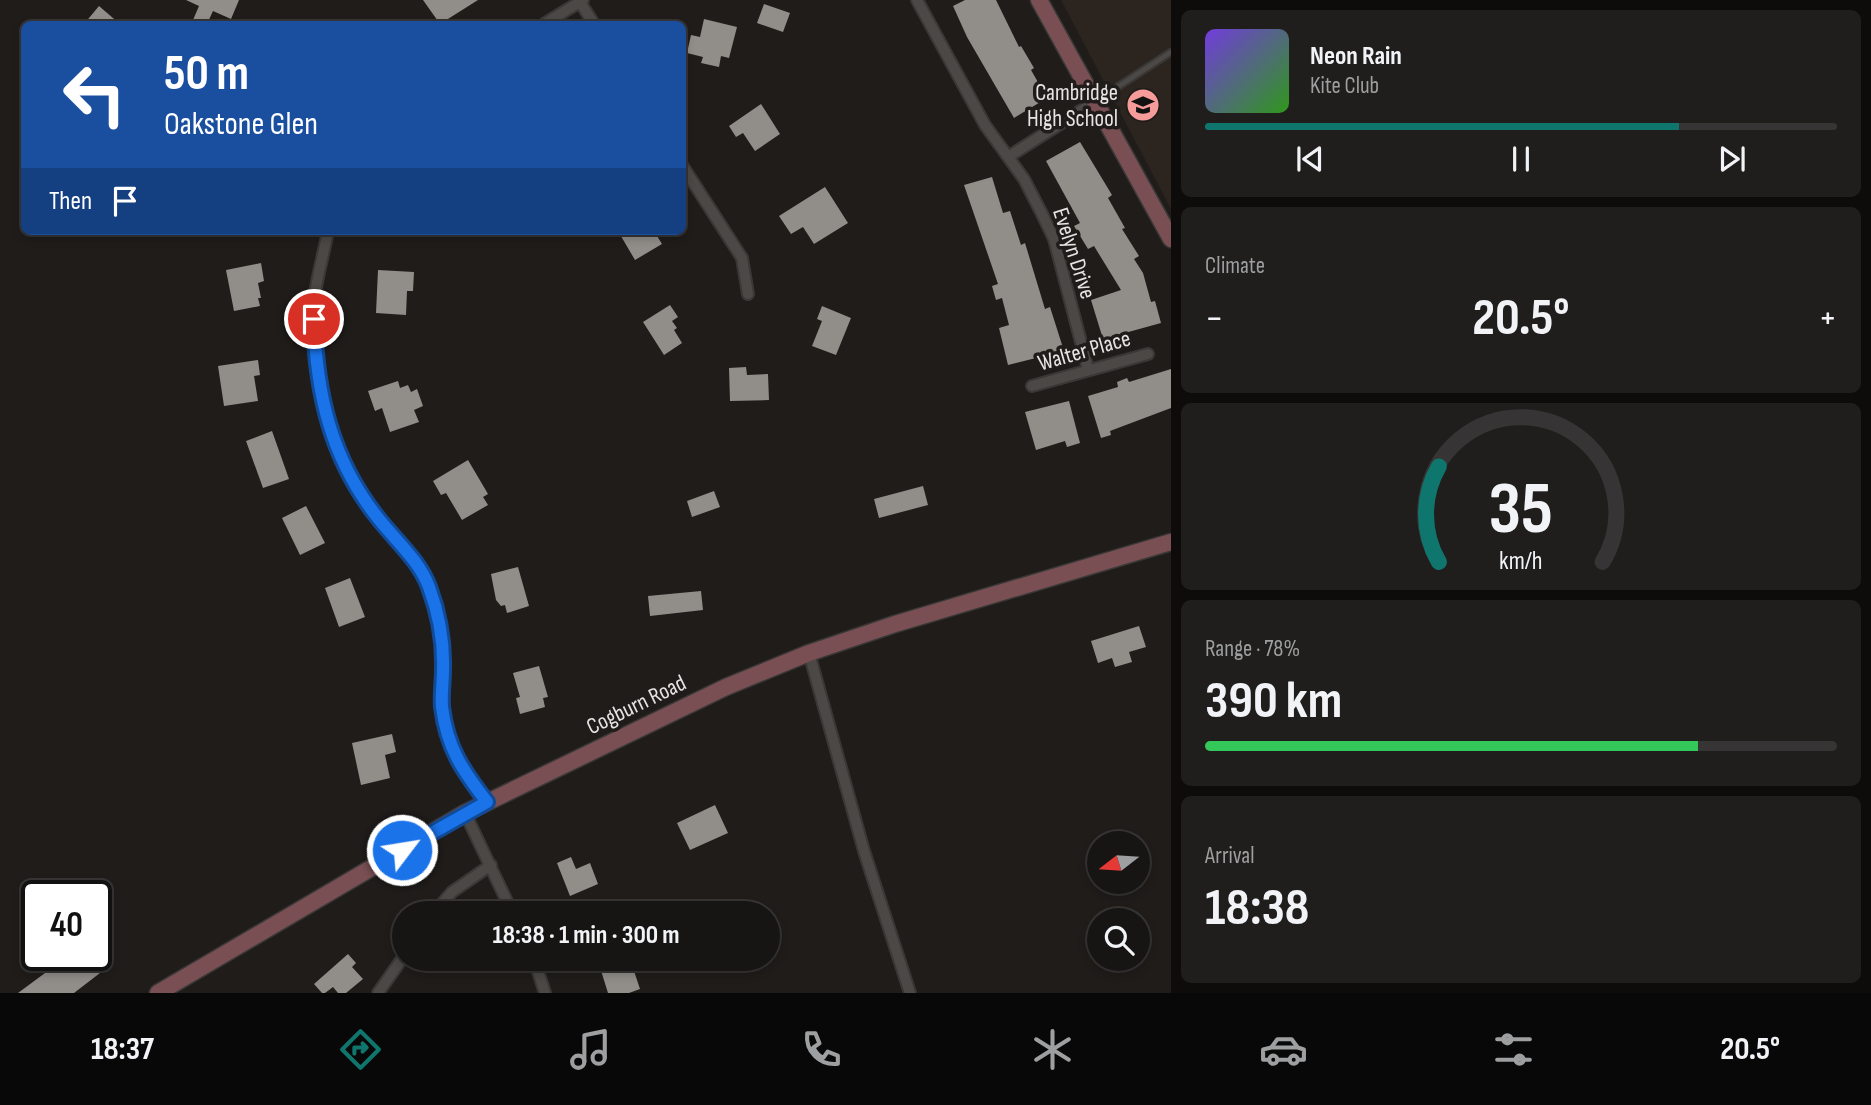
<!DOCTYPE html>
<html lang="en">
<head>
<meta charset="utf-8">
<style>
	:root { --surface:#171514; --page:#201e1d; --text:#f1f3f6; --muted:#9e9fa0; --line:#363434; --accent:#0f766e }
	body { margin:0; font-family:"Sofia Sans Condensed",sans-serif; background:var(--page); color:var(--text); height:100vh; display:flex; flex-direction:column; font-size:26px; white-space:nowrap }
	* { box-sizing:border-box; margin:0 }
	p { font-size:23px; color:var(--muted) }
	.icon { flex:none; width:38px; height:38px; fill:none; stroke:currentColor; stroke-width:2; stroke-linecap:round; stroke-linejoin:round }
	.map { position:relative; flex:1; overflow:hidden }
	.panel { display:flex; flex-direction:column; gap:10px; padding:10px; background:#0d0c0b; width:700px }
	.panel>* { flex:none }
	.top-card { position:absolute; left:21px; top:21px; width:665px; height:214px; border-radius:10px; box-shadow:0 4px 10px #0003,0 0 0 2px var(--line); background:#1a4fa0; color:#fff; overflow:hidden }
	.needle { width:46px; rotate:253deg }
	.fabs { position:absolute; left:1087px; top:831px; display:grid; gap:14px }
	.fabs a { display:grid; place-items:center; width:63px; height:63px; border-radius:50%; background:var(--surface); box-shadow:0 4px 10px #0003,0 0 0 2px var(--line); font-size:35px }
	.speed { position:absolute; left:21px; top:880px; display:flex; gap:14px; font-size:35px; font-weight:700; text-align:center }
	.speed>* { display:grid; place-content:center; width:91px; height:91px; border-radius:50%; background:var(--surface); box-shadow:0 4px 10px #0003,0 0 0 2px var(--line); line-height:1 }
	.speed .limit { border:4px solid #111; border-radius:10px; background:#fff; color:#111 }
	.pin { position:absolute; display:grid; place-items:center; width:60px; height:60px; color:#fff; margin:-30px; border:4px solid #fff; border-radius:50%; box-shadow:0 2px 7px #0007 }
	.me { position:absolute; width:77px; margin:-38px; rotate:59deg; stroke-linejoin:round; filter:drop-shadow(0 0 5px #0008) }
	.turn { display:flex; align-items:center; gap:24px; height:147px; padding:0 28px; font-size:32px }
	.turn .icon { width:91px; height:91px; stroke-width:2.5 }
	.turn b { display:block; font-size:49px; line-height:60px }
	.then { display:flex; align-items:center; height:66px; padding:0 28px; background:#0003; gap:14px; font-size:26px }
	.big { font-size:52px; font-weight:700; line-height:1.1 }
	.panel .tile { flex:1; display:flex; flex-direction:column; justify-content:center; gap:10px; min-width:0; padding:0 24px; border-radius:10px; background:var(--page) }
	.panel .dial { align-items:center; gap:0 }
	.dial svg { height:182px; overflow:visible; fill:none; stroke:var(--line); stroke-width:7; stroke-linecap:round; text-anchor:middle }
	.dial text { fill:var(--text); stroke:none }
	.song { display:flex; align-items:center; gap:21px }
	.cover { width:84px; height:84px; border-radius:10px; background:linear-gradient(135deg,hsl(260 70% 55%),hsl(110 70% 35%)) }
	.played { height:7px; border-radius:4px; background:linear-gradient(90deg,var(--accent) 75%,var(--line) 75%) }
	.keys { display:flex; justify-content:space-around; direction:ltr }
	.heat { display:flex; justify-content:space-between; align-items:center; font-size:38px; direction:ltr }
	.charge { height:10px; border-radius:5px; background:linear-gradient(90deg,#34c759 78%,var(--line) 0) }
	.trip { position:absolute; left:392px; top:901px; width:388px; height:70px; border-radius:35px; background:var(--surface); box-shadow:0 4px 10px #0003,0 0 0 2px var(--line); font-weight:700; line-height:70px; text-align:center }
	.tabs { display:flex; height:112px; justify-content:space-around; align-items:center; background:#090808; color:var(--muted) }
	.tabs .icon { width:49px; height:49px }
	.tabs .selected { color:var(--accent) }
	.tabs b { font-size:32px; color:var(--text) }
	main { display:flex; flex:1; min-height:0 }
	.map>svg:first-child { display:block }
</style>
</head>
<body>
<main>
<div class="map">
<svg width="1171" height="993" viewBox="0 0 1171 993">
	<rect width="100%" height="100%" fill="#1f1c1a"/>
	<path fill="#2c241e" d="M1061 0H1171V209Z"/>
	<path fill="#918e8a" d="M186 0H239L231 19 213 11 207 24 193 20 199 6Z
		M423 0H478L440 24Z
		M965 0H996L1019 47 1021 46 1034 68 1031 70 1047 98 1014 118 967 37 953 6Z
		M764 4 790 13 783 32 757 23Z
		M99 6 120 24H84Z
		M704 19 737 27 729 58 721 56 719 67 701 63 703 57 687 53 691 35 700 37Z
		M761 104 780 134 755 151 743 133 736 137 729 126Z
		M1080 142 1112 195 1108 198 1125 228 1122 229 1139 256 1134 259 1143 273 1151 302 1155 301 1161 323 1103 339 1091 300 1121 290 1094 246 1088 249 1074 226 1080 223 1046 161Z
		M992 177 1003 213 1010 211 1021 245 1025 243 1045 309 1050 307 1064 351 1008 365 999 328 1009 325 1002 298 996 300 992 286 998 284 964 185Z
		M825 187 848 223 814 244 803 227 791 234 779 216Z
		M618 231H654L662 244 635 260Z
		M261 263 264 281 258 283 261 298H258L260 306 234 311 226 270Z
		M378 270 414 272 413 291H407L406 315 376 313Z
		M670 305 678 317 672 321 677 328 674 330 682 343 664 355 643 322Z
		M822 306 851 318 836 355 812 346 822 321 817 319Z
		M258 360 260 375 254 376 258 401 224 406 218 366Z
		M746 367 747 375 768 374 769 400 730 401 729 368Z
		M1171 369V408L1110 431 1111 435 1101 438 1088 396 1118 387 1117 382 1127 378 1129 382Z
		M398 381 400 388 408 385 411 392 417 389 423 406 414 410 419 422 390 432 382 408 375 411 368 391Z
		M1069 401 1080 443 1067 447 1065 441 1036 450 1025 412Z
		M272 431 289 479 263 488 246 441Z
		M468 460 488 494 483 497 488 505 462 520 446 493 441 495 433 481Z
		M923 486 928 505 879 518 874 499Z
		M714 491 720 507 692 517 687 501Z
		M306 506 325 543 300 555 282 518Z
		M518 567 529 606 507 613 505 605 501 606 496 600 491 574Z
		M350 578 365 617 339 627 325 588Z
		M701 591 703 610 650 616 648 596Z
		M1139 626 1146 647 1129 652 1132 662 1115 667 1112 658 1098 663 1091 641Z
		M539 666 548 697 543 698 545 707 520 714 516 698 520 697 513 673Z
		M392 734 396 752 385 755 390 778 361 785 352 743Z
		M715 805 728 833 690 850 677 823Z
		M571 857 576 869 590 863 598 884 570 896 557 863Z
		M348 954 356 963 352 967 363 979 346 993H338L333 987 325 993H322L314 984Z
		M68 956H87L100 973 74 993H18Z
		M605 959H630L640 989 629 993H608L598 961Z"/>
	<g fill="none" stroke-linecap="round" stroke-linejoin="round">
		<defs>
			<path id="lane" d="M1096 101 1171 52"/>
			<path id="street" d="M917 0 985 125 1024 179 1042 214 1054 239 1088 369
				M580 2 594 24
				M544 24 583 0
				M1008 157 1096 101
				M682 165 742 258 748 294
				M328 231C324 252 318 273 315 294 312 314 315 337 317 357 322 411 336 457 366 502 390 538 424 564 436 607 445 639 441 670 442 702 442 742 464 773 487 802
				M1032 386 1148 354
				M809 653 864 851 910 993
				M465 813 513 914
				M433 914 452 892 491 865
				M534 959 545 993
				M378 993 404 956"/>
			<path id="secondary" d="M1039 0 1171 239
				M158 993 465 813 726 687 809 653 895 624 1171 542"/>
		</defs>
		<use href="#lane" stroke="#3a3836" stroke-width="9"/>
		<use href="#street" stroke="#3a3836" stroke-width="14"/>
		<use href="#secondary" stroke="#3a3836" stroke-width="19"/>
		<use href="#lane" stroke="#4b4845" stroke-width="5"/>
		<use href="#street" stroke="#4b4845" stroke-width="10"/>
		<use href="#secondary" stroke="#794f54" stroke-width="16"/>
	</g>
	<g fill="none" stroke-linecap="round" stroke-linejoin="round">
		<defs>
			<path id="route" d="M314 319C316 393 331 459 378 518 395 540 419 560 429 587 439 614 444 641 443 670 443 682 441 695 442 707 447 748 463 771 487 802L402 850"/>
		</defs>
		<use href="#route" stroke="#114b97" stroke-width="18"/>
		<use href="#route" stroke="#1a73e8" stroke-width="12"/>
	</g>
	<defs>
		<symbol id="school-disc" viewBox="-11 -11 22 22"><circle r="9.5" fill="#f59b99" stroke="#1f1c1a"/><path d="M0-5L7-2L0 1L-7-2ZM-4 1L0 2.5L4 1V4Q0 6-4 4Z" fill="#111"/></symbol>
	</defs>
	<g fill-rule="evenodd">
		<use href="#school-disc" x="1124" y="86" width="38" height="38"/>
	</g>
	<g text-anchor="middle" stroke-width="7" stroke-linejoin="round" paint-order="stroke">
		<g font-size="23" fill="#e7e4e3" stroke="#1f1c1a" text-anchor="end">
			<text x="1118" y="100">Cambridge<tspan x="1118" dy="26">High School</tspan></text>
		</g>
		<g font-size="23" fill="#e7e4e3" stroke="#1f1c1a">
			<text transform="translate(1075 253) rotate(72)" y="8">Evelyn Drive</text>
			<text transform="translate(1084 350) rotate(-16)" y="8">Walter Place</text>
			<text transform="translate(636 704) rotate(-26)" y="8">Cogburn Road</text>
		</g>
	</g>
</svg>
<div class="fabs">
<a><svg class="needle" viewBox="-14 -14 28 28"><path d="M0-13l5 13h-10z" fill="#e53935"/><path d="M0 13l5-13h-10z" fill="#9e9fa0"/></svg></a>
<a><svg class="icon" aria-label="search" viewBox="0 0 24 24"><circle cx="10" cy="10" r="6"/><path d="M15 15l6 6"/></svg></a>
</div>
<div class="speed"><div class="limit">40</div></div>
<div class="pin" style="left:314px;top:319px;background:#d93025"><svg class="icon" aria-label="arrive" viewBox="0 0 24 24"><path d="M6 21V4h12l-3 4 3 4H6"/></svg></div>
<svg class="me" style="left:402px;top:850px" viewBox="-20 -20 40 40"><circle r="17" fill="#1a73e8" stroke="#fff" stroke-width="3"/><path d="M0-11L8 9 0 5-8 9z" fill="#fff"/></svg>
<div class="trip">18:38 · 1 min · 300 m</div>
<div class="top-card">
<div class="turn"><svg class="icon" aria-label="left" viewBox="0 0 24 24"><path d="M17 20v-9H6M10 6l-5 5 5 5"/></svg><div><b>50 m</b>Oakstone Glen</div></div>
<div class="then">Then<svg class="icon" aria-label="arrive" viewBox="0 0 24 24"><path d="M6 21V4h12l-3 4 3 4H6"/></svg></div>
</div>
</div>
<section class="panel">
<div class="tile">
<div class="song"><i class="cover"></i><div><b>Neon Rain</b><p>Kite Club</p></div></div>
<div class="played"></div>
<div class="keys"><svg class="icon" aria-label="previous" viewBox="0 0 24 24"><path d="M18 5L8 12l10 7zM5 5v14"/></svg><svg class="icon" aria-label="pause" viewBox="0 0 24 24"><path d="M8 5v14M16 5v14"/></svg><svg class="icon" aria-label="next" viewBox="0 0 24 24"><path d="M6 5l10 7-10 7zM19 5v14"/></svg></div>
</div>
<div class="tile"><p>Climate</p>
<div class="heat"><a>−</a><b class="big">20.5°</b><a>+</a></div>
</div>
<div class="tile dial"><svg viewBox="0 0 100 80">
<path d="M14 69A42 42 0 1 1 86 69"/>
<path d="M14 69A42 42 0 0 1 14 27" stroke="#0f766e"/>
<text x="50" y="56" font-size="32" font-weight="700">35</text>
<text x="50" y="72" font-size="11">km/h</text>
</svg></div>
<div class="tile"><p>Range · 78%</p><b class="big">390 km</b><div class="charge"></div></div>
<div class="tile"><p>Arrival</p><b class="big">18:38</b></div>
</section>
</main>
<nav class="tabs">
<b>18:37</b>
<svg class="icon selected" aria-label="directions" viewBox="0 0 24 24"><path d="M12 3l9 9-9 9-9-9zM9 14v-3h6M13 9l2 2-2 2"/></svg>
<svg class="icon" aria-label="music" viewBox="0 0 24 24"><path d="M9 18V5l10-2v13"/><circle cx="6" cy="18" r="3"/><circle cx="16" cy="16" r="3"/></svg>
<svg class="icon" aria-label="phone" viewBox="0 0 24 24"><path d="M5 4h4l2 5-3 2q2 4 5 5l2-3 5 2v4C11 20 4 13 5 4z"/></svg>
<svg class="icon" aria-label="climate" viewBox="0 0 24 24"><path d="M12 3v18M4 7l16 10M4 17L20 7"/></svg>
<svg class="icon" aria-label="car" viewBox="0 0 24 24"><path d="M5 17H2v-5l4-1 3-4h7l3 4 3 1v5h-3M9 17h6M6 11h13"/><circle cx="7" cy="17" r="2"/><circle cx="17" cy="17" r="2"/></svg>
<svg class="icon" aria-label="filters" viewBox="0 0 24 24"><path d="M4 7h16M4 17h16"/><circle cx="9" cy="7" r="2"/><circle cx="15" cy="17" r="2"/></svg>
<b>20.5°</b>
</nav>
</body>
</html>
